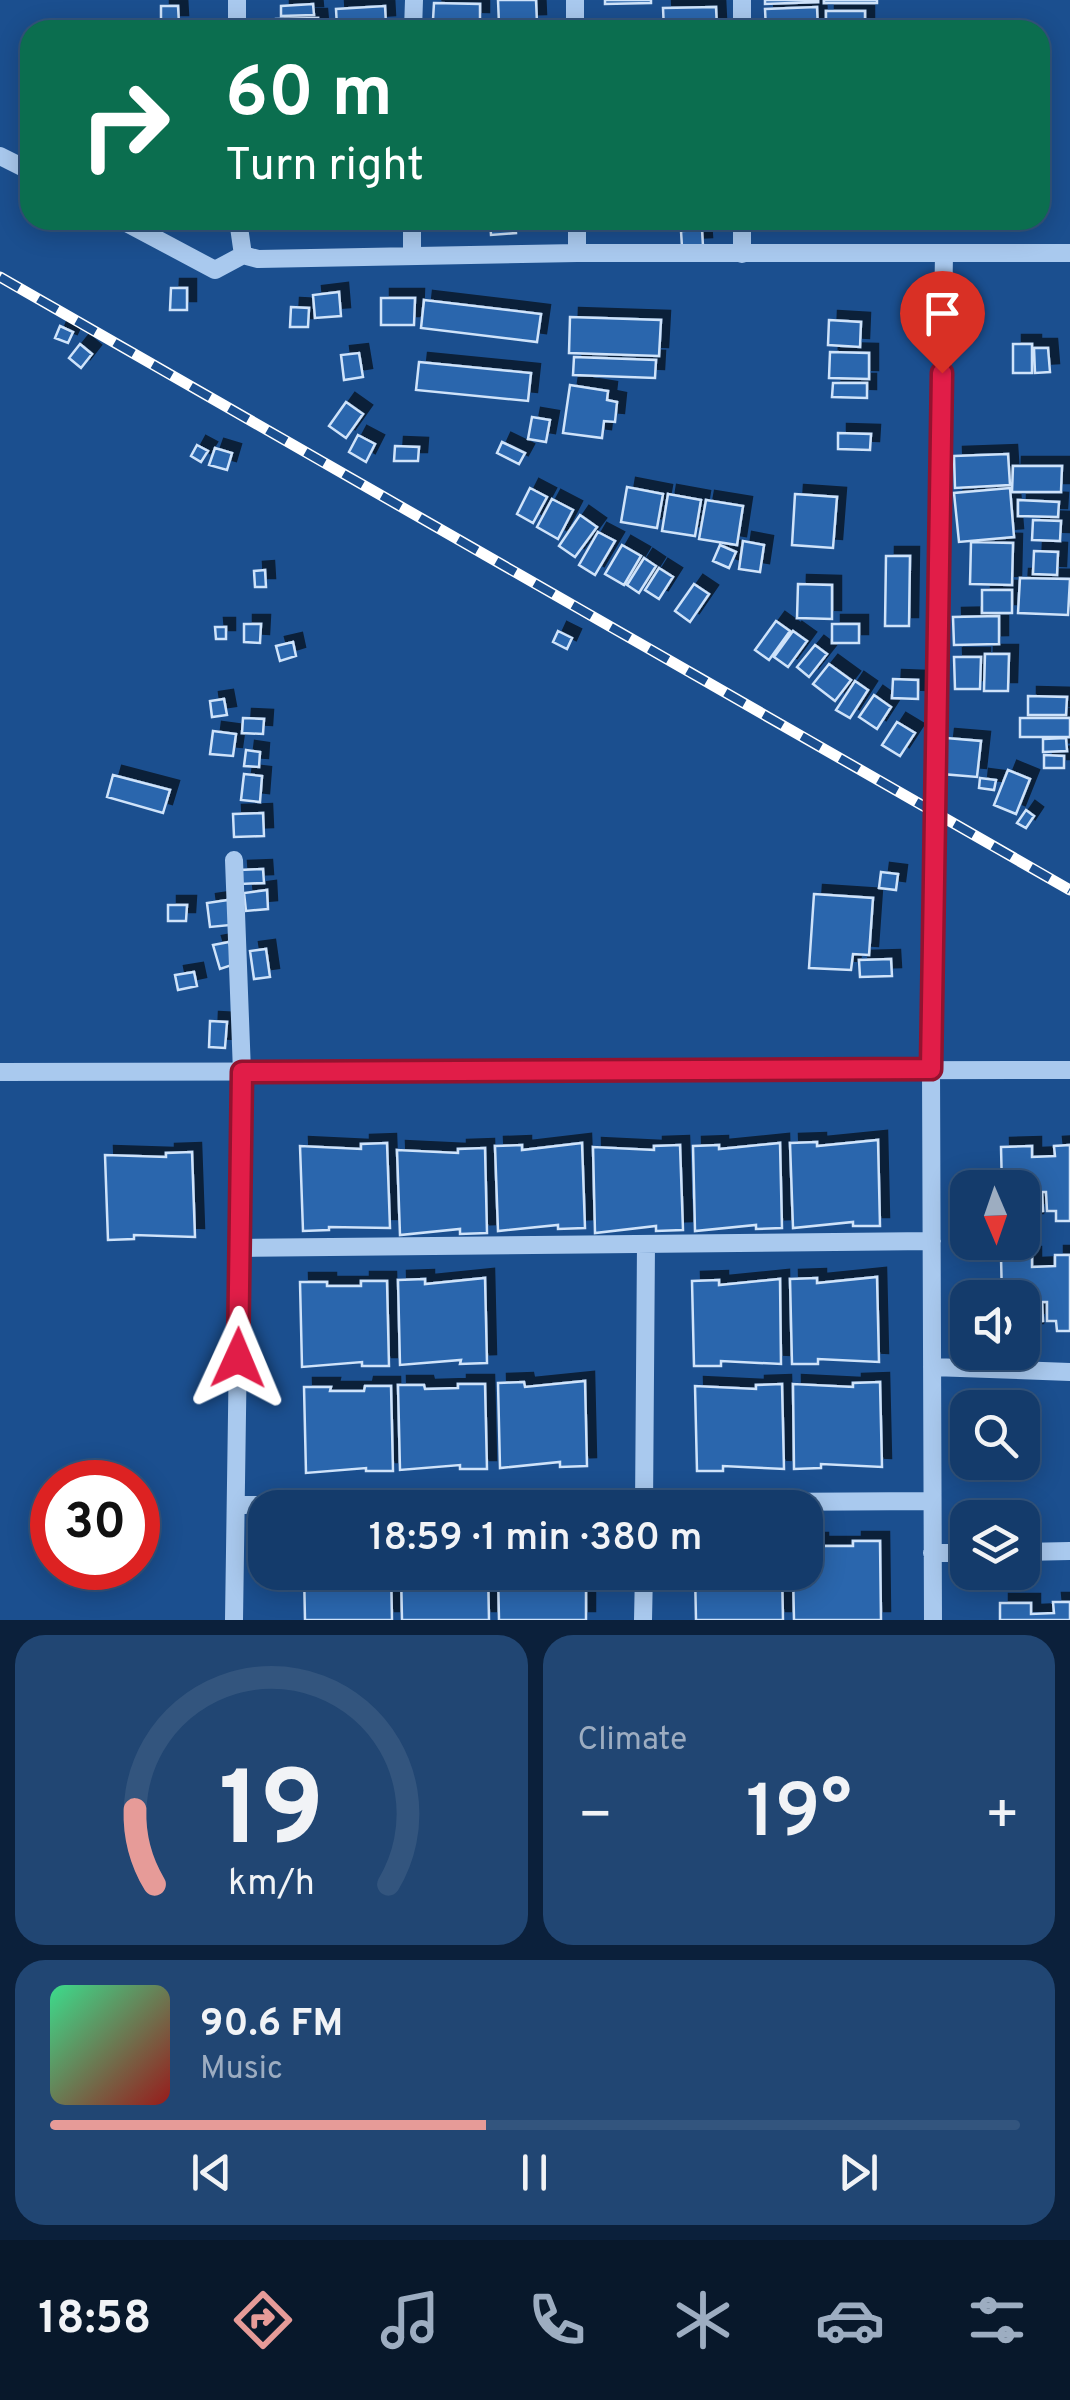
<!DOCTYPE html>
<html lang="en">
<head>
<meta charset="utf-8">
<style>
	:root { --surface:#143b6b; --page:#214673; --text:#f1f3f6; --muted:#9dadc1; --line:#33557e; --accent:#e69b98 }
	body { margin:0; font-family:Overpass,sans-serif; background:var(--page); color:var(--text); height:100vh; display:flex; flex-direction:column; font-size:38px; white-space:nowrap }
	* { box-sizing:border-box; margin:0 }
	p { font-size:32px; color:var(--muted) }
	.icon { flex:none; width:55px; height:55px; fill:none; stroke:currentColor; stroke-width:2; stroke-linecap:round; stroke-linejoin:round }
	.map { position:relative; height:1620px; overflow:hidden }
	.panel { display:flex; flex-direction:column; gap:15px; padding:15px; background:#0b203b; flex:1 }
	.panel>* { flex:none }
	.guide { position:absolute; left:20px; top:20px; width:1030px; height:210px; border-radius:30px; box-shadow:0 5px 25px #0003,0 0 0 2px var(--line); background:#0b6e4f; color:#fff; overflow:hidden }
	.needle { width:65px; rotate:178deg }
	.fabs { position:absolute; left:950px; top:1170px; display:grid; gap:20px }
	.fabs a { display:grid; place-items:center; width:90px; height:90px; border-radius:20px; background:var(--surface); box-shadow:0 5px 25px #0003,0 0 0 2px var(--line); font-size:50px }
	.speed { position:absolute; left:30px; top:1460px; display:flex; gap:20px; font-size:50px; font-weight:700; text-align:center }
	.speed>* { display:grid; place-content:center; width:130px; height:130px; border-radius:50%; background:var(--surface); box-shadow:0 5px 25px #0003,0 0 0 2px var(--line); line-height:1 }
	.speed .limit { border:15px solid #d22; background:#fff; color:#111 }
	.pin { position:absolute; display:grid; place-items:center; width:85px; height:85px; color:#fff; margin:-102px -42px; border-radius:50% 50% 50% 0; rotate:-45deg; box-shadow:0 0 10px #0007 }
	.pin .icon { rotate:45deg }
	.me { position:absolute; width:110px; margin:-55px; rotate:1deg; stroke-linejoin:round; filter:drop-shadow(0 0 8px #0008) }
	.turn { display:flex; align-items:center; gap:35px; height:210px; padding:0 40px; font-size:45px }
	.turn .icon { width:130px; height:130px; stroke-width:2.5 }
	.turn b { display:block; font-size:70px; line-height:85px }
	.big { font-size:75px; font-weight:600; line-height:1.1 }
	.panel .card { flex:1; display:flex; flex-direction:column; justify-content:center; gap:15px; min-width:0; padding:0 35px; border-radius:30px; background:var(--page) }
	.panel .dial { align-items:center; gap:0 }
	.dial svg { height:260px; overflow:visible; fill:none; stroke:var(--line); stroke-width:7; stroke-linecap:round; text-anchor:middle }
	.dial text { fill:var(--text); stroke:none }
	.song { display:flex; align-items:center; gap:30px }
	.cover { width:120px; height:120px; border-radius:15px; background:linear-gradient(135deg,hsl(150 70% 55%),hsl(0 70% 35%)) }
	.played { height:10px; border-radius:5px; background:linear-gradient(90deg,var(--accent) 45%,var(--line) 45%) }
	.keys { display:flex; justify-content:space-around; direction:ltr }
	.heat { display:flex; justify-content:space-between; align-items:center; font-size:55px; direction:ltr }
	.panel .tiles { flex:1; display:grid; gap:15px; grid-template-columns:1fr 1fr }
	.card:last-child { grid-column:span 2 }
	.trip { position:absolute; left:248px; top:1490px; width:575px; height:100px; border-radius:30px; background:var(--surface); box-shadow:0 5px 25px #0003,0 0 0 2px var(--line); font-weight:600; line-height:100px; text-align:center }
	.tab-bar { display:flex; height:160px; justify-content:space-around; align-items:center; background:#08182b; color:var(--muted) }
	.tab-bar .icon { width:70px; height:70px }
	.tab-bar .on { color:var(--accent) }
	.tab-bar b { font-size:45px; color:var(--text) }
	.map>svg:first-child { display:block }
</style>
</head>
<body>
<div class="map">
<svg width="1070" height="1620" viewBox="0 0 1070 1620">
	<defs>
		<filter id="shadow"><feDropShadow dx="9" dy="-9" stdDeviation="0" flood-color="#0009"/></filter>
	</defs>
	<rect width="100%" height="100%" fill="#1b4f8f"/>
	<path fill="#2a66ad" stroke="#cfe3fa" stroke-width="2.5" filter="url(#shadow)" d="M498 0H536L537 23 499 24Z
		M605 0H651V3L605 4Z
		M765 0H818V2L765 4Z
		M824 0H877V3H824Z
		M434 3 480 4V21L433 20Z
		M313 4 314 15 281 16V6Z
		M161 6H178L179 24H161Z
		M385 6 386 24 337 27 336 9Z
		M716 7 717 28 664 30 663 8Z
		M817 7 818 30H766L765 9Z
		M826 11H865V30H826Z
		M318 18 319 30H276V19Z
		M490 220H515L516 233 491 235Z
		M823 220H872V223H823Z
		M702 230 703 246 682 247 681 231Z
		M171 288H187V310H170Z
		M339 292 341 316 315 318 313 295Z
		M381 298H415L414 325H381Z
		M424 300 541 314 537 342 421 328Z
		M291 307 309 308 308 327H290Z
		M570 317 661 320 659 356 569 353Z
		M829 320 861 322 860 347 828 345Z
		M60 326 73 332 68 343 55 338Z
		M80 344 92 354 81 368 69 358Z
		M1013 344H1032V373H1013Z
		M1034 348H1048L1050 372 1035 373Z
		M830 352 869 353V379L829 378Z
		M359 353 363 377 344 380 341 355Z
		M574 357 656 360 655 378 573 375Z
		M419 362 531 373 528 401 416 390Z
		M833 383H867V398L832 397Z
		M570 385 608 391 607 400 617 402 615 422 604 421 602 438 563 433Z
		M346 402 363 414 346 438 329 426Z
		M532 417 550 420 546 442 528 439Z
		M838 433 871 434 870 450 838 449Z
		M358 435 375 444 366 462 349 452Z
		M502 442 525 453 519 464 497 453Z
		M197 445 208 451 201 462 191 456Z
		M395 446 419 447 418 461H394Z
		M215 448 232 453 227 470 209 465Z
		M1008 454 1010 485 955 488 954 456Z
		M1013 466H1062L1061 492H1012Z
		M627 487 663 494 657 528 621 522Z
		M530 488 547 497 533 523 517 514Z
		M1010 488 1014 537 959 542 954 493Z
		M668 494 701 500 695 536 662 531Z
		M795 494 837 497 833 548 792 545Z
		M552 499 573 510 558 539 537 527Z
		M706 500 743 506 737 545 699 539Z
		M1018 500 1059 502 1058 517 1018 516Z
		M580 515 597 527 575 557 559 546Z
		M1033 520 1061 521 1060 541 1032 540Z
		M598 532 615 541 595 575 579 565Z
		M743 541 764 545 760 572 739 569Z
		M971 542 1013 543 1012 585 970 584Z
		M622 545 641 556 624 585 605 574Z
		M720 545 736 552 729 568 713 561Z
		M1034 551 1058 552 1057 575 1033 574Z
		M886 556H910L909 626H885Z
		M644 558 656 566 639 593 627 585Z
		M659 568 673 577 659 599 645 590Z
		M265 570 266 587H255L254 571Z
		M1020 578 1070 579 1068 615 1018 613Z
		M694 584 709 594 690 622 675 611Z
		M798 584 832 585V619L797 618Z
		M982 590H1012V613H982Z
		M999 616V644L954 645 953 617Z
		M776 621 790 631 769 660 755 650Z
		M244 624H261L260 643 244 642Z
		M832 624H859V643H832Z
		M215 627H226V639H216Z
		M558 631 572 638 567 649 553 642Z
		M793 631 807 641 788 667 774 657Z
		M293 642 296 656 280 661 276 646Z
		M815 645 827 654 809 677 797 667Z
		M985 654H1009L1008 691H984Z
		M954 657H981L980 689H955Z
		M829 664 851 680 835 701 813 684Z
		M893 679 918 680V699L892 698Z
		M855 681 868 690 850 718 836 710Z
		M874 695 891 707 877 729 859 717Z
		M1028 696 1067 697 1066 715H1028Z
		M224 699 227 715 212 717 210 701Z
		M243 718 264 719 263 734 242 733Z
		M1020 718H1070V737H1020Z
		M897 722 915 733 900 756 882 745Z
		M213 731 236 734 233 756 210 754Z
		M946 738 981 741 977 777 942 774Z
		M1066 738 1067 751 1043 752V739Z
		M246 750 260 752 259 767 244 766Z
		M1044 755 1064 756V768H1044Z
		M1008 770 1030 779 1016 814 994 805Z
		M244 774 262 776 260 802 241 800Z
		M113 775 170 790 163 813 107 797Z
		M980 778 996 780 994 790 979 788Z
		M1026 810 1034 816 1026 828 1017 823Z
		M263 813 264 836 234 837 233 814Z
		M263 869 264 883 240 884 239 870Z
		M881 872 898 874 896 890 879 888Z
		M267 890 268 909 246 911 244 893Z
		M814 894 873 898 869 955 853 954 851 970 809 968Z
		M228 900 231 925 210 927 207 903Z
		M168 905H187L186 921H168Z
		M229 942 235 964 220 969 213 945Z
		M266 949 270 977 254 979 250 951Z
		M891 959 892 976 860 977 859 960Z
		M194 972 197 986 178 990 175 975Z
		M210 1021 227 1022 225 1048 209 1047Z
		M878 1140 880 1226H853V1222L793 1228 790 1143 817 1142V1146Z
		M387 1143 390 1228 329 1227V1230L303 1231 300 1146 361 1149V1144Z
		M582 1143 585 1228 558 1229V1225L498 1231 495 1146 522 1145V1150Z
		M780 1143 782 1228 756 1229V1225L695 1231 693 1146 719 1145V1149Z
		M680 1145 683 1230 656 1231V1226L595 1233 593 1147 654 1150V1146Z
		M1070 1145V1221H1056V1211H1047L1046 1192H1042L1043 1211 1034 1212V1222H1022V1188H1002L1001 1147 1032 1146V1157L1055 1156 1054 1146Z
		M485 1148 487 1233 460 1234V1229L400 1235 397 1150 458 1153V1149Z
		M192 1152 195 1237 134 1235V1239L108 1240 105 1155 166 1157V1153Z
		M1055 1255H1070V1331H1057L1056 1321H1047V1302H1042L1043 1321 1034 1322V1332H1022V1298H1002L1001 1257 1032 1256V1267L1055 1266Z
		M877 1277 879 1362 818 1359V1364H792L790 1279 817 1278V1283Z
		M485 1278 487 1363 460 1364 461 1360 400 1365 398 1280 425 1279V1284Z
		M780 1279 781 1364 721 1361V1366H694L692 1281 719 1280V1285Z
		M361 1281H387L389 1366H362V1362L302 1367 300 1282H327V1286H361Z
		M585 1381 587 1466 560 1467V1462L500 1468 498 1383 524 1382 525 1387Z
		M880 1382 882 1467 821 1464V1468L794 1469 793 1384 853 1387V1383Z
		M458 1384H485L487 1469H460V1465L400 1470 398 1385H424L425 1389 458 1388Z
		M782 1384 784 1469 723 1466V1471H697L695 1386 756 1389V1385Z
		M365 1386H391L393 1471H366V1468L306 1473 304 1387H331L330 1391H364Z
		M853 1541H880L881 1620H794L793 1572H805V1542H819V1546H853Z
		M304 1572H391L392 1620H305Z
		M401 1572H488L489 1620H402Z
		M498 1572H586V1620H499Z
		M695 1572H782L783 1620H696Z
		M1053 1602H1070V1620H1000V1603H1031V1614L1054 1613Z"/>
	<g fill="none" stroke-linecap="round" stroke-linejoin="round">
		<path stroke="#a9c9ee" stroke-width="18" d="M237 0V30
			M575 0V30
			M413 30 414 0
			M742 30V0
			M0 156 30 171
			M121 220 215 270 243 255
			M238 220 243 255
			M577 220V253
			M412 254V220
			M742 254V220
			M243 255 258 259 577 253H1070
			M234 860 242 1072 234 1620
			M0 1072 1070 1070
			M239 1248 932 1241
			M932 1367 1070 1372
			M236 1505 932 1501
			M644 1508 646 1244
			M1022 1552 1070 1551
			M932 1553H968
			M643 1620 644 1572
			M933 1620 931 1069 944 254"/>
		<defs>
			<path id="rail" d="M0 277 1070 890"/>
		</defs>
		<use href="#rail" stroke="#fff" stroke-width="11"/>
		<use href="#rail" stroke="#1b4f8f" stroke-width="8" stroke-dasharray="22" stroke-linecap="butt"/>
	</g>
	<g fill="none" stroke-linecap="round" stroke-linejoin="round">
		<defs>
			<path id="route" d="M238 1358 242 1072 931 1069 942 373"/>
		</defs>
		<use href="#route" stroke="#92132f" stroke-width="25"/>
		<use href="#route" stroke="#e11d48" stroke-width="18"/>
	</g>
</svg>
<div class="fabs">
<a><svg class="needle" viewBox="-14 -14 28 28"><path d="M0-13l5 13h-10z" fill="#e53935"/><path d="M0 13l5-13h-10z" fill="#9dadc1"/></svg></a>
<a><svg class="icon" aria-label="sound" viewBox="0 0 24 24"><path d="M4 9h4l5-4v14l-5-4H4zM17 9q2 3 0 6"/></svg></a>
<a><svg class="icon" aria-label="search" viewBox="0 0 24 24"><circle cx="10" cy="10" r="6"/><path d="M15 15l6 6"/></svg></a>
<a><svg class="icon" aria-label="layers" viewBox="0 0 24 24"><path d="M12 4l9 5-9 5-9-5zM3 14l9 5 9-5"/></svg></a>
</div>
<div class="speed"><div class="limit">30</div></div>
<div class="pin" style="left:942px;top:373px;background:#d93025"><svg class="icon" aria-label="arrive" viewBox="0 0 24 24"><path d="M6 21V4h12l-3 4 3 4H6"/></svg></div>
<svg class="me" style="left:238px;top:1358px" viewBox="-20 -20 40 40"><path d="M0-17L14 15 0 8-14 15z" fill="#e11d48" stroke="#fff" stroke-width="4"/></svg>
<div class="trip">18:59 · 1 min · 380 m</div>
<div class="guide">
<div class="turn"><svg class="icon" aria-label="right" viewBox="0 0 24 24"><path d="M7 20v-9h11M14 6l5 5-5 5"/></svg><div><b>60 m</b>Turn right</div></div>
</div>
</div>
<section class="panel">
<div class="tiles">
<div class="card dial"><svg viewBox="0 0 100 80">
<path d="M14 69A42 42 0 1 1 86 69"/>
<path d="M14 69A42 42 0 0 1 8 46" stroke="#e69b98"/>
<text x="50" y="56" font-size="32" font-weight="700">19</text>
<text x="50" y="72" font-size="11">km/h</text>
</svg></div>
<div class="card"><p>Climate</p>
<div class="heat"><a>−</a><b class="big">19°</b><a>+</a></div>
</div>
<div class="card">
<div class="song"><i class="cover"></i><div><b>90.6 FM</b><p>Music</p></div></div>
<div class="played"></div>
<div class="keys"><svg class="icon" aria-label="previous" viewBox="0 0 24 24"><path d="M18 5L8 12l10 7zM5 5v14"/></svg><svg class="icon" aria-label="pause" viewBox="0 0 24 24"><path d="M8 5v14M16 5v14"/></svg><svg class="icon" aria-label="next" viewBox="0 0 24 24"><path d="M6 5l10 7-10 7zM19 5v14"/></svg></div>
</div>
</div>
</section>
<nav class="tab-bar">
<b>18:58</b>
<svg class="icon on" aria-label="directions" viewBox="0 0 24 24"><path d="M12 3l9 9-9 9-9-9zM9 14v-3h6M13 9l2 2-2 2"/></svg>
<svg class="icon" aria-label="music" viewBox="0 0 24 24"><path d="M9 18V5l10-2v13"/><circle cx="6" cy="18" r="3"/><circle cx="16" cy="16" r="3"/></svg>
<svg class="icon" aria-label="phone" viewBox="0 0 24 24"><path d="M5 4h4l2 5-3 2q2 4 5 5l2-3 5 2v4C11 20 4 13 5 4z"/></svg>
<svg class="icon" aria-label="climate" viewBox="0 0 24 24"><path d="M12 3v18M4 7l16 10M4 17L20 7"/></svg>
<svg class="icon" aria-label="car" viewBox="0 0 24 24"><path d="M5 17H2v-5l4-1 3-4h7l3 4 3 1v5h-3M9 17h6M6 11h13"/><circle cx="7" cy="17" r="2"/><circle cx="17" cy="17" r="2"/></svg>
<svg class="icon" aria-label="filters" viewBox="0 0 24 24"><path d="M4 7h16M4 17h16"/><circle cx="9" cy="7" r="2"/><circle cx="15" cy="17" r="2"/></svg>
</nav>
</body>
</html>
